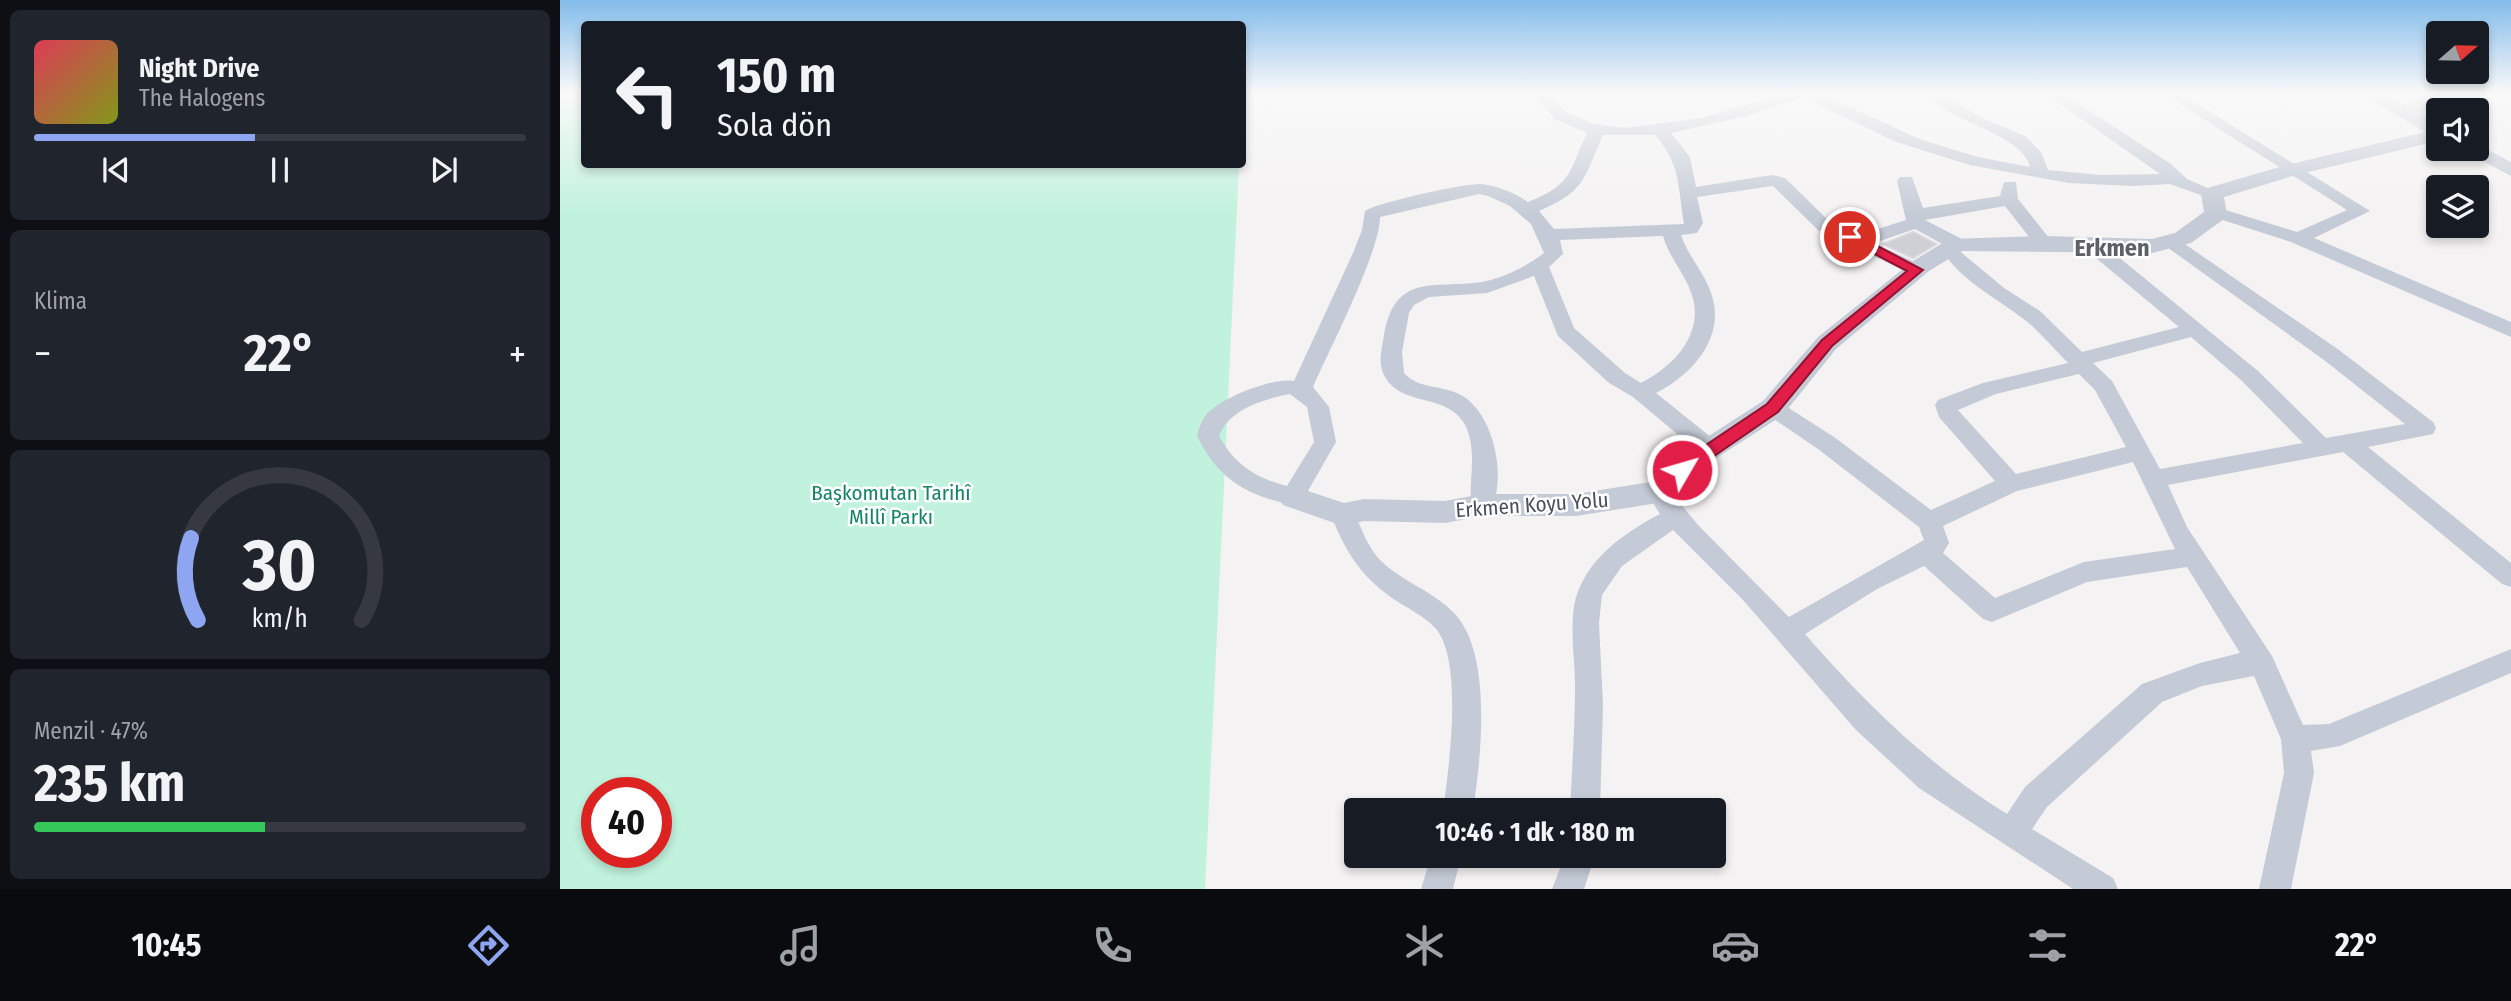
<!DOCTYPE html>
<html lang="tr">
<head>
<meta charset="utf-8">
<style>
	:root { --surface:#171b24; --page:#20242c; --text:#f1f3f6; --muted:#9ea1a6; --line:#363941; --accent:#8ea6f2 }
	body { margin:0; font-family:"Fira Sans Condensed",sans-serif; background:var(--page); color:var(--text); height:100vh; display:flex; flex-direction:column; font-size:26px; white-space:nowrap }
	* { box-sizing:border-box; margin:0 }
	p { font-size:23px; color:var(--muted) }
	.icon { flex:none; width:38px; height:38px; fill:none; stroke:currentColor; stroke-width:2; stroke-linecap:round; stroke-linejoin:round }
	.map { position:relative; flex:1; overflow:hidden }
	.details { display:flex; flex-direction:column; gap:10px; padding:10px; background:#0d0f14; width:560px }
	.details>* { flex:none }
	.hud { position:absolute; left:21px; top:21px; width:665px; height:147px; border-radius:7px; box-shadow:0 4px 10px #0003; background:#171b24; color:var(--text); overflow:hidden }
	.needle { width:46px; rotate:70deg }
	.fabs { position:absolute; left:1866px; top:21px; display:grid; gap:14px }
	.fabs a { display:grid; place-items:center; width:63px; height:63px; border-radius:7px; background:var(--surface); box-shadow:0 4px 10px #0003; font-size:35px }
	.speed { position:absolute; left:21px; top:777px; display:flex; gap:14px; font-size:35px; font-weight:700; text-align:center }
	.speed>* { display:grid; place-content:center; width:91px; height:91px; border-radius:50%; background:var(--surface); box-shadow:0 4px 10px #0003; line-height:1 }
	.speed .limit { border:10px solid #d22; background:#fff; color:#111 }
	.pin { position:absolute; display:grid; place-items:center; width:60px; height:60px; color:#fff; margin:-30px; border:4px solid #fff; border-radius:50%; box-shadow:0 2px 7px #0007 }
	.me { position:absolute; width:77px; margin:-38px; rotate:52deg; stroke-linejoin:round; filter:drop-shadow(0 0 5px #0008) }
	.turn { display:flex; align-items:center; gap:24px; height:147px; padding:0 21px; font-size:32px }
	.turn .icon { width:91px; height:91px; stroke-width:2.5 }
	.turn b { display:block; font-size:49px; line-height:60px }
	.big { font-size:52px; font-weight:700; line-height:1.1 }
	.details .card { flex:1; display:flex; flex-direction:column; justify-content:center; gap:10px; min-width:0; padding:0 24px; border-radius:10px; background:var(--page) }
	.details .dial { align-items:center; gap:0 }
	.dial svg { height:182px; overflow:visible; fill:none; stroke:var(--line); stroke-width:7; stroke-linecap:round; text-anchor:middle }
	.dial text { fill:var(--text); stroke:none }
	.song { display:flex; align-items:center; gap:21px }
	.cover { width:84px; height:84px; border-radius:10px; background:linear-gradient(135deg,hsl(350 70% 55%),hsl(70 70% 35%)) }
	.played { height:7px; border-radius:4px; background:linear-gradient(90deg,var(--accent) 45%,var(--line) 45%) }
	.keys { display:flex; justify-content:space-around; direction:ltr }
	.heat { display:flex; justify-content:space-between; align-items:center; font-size:38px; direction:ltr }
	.charge { height:10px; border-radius:5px; background:linear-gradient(90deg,#34c759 47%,var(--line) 0) }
	.trip { position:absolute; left:784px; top:798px; width:382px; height:70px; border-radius:7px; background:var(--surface); box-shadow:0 4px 10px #0003; font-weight:700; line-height:70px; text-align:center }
	.tabs { display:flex; height:112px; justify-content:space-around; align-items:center; background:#090b0e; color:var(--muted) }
	.tabs .icon { width:49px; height:49px }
	.tabs .on { color:var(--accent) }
	.tabs b { font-size:32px; color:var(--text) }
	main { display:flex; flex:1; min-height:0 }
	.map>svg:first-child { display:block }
</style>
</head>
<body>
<main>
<section class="details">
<div class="card">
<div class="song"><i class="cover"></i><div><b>Night Drive</b><p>The Halogens</p></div></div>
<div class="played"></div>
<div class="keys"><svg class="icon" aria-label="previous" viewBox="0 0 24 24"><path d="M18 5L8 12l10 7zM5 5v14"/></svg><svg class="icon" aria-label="pause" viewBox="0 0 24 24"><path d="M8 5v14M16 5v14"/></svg><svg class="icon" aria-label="next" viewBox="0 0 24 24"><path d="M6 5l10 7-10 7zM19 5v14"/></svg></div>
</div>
<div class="card"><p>Klima</p>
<div class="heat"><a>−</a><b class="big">22°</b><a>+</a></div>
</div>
<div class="card dial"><svg viewBox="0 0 100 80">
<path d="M14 69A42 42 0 1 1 86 69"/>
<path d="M14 69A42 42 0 0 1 11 33" stroke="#8ea6f2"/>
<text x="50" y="56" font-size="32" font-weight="700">30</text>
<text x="50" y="72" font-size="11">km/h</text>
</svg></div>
<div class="card"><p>Menzil · 47%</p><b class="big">235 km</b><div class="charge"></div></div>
</section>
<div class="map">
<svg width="1951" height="889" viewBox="0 0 1951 889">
	<rect width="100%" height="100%" fill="#f4f2f2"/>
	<path fill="#c0f2dd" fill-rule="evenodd" d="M0 92H24V164L679 165 645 889H0ZM37 793H96V852H37Z"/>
	<path fill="#ced0d6" stroke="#d6d6dd" stroke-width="2" d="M1353 232 1376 244 1353 258 1323 244Z"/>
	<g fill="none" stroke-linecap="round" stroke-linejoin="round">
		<path fill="#c5cbd6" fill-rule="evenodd" d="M972 92H987L1006 112 1033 124 1065 128 1142 118 1229 92H1256L1362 140 1418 157 1470 167C1464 135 1387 121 1362 92H1380L1420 117 1465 136 1481 152 1488 170 1541 175 1600 174 1483 92H1501L1611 164 1627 179 1661 194 1652 199 1610 184 1572 186 1509 183 1410 165 1336 142 1243 97 1186 116 1111 133 1130 157 1136 187 1212 175 1225 178 1270 222 1299 235 1346 220 1337 181 1340 177H1352L1363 208 1440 196 1444 182H1456L1458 199 1493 243 1491 247H1477L1445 206 1365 220 1404 240 1406 244 1399 249 1402 253 1444 288 1480 311 1522 352 1619 327 1525 249 1523 245 1532 239 1539 241 1698 371 1766 438 1845 424 1764 360 1600 242 1602 238H1616L1779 350 1873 422 1876 428 1873 434 1808 447 1951 563V587L1942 584 1783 452 1608 485 1627 527 1712 656 1743 725 1769 724 1951 649V673L1780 746 1751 751 1754 773 1731 889H1699L1724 773 1721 739 1694 676 1642 686 1602 702 1487 807 1472 829 1553 878 1558 889H1513L1359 788 1296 730 1183 600 1113 530 1062 566 1042 595 1039 623 1043 705 1040 810H1010C1012 769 1015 727 1015 686 1015 663 1011 639 1013 616 1016 566 1060 535 1100 514L1086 492 1090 486 1098 483 1106 486 1138 525 1229 617 1364 540 1359 527 1258 449 1205 413 1202 408 1205 403H1221L1274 437 1371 510 1435 481 1379 417 1375 405 1378 400 1423 383 1508 363C1494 349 1480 332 1465 320 1436 298 1400 280 1381 249L1384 245 1355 229 1314 243 1363 266 1366 270 1356 276 1258 230 1213 186 1137 197 1143 223 1137 233 1121 235C1128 256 1144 272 1151 293 1167 337 1132 375 1096 393L1157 442 1160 448 1157 454H1141L1073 397 1049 383 998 336 974 276 927 293 869 297 854 305 849 313 842 352 844 373C858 389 881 385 899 394 934 411 948 479 930 511L922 514 914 511C904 494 921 453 904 423 886 393 842 407 825 377 817 363 822 349 824 335 835 272 874 289 922 282 944 278 967 266 984 253L971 224 950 206 928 196 919 194 820 217C820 252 769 350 753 387L769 407 776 442 741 503C730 507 721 502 709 499 673 487 654 470 637 436 639 429 641 421 646 415 660 398 713 377 734 381L793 253 802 230 805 211C819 202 905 183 922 184 938 186 955 193 968 202 1013 184 1008 173 1027 133L995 119ZM1043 135H1095C1121 164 1118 188 1124 224L994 229 979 211C1027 190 1023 179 1043 135ZM1103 236C1108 254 1120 268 1128 285 1149 328 1118 364 1081 383L1065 373 1014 328 989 267 1003 254 1000 240ZM1631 337 1682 381 1743 443 1600 469 1552 381 1533 363ZM1519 374 1535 390 1566 447 1456 474 1398 410 1436 394ZM730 394 747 407 754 442 727 486C696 478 675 465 659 436 669 409 704 399 730 394ZM1573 462 1615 549 1524 562 1435 598 1383 553 1389 543 1383 526 1457 491ZM1364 566 1423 619 1432 622 1527 582 1627 567 1680 653 1640 663 1582 684 1465 787 1447 814C1368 765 1306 704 1245 634L1317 589Z
			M1601 92H1618L1810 211 1754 238 1951 322V337L1731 242 1650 216 1647 212 1656 207 1737 232 1787 210Z
			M783 506 792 508C801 526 806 545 820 560 841 581 873 591 894 613 933 653 921 759 913 810H883C889 769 903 664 877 630 867 618 851 610 838 602 803 579 786 554 771 515L774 508Z
			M871 856H901L893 889H861Z
			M1005 856H1035L1024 889H992Z"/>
		<path fill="#c5cbd6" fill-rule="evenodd" d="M1798 92H1821L1848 106 1863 92H1883L1862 114 1878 123V141L1736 175 1664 197 1667 214 1664 219 1631 243 1592 253 1402 251 1369 271 1276 349 1223 415 1147 464 1108 500 1098 503 1016 516H922L885 523 804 521 783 526 723 505 718 497 723 489 733 486 784 503 804 499 885 501 922 494H1016L1090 482 1127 450 1203 401 1258 337 1353 261 1389 239 1484 236 1592 239 1615 233 1644 212 1641 194 1644 189 1723 166 1865 132Z
			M1916 144 1951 162V176L1901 149H1916Z"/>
	</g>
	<linearGradient id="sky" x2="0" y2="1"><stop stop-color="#83bceb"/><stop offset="0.43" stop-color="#faf9f9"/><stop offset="1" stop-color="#faf9f9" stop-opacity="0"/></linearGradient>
	<rect width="1951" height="216" fill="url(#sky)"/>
	<path fill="#e11d48" stroke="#92132f" stroke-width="2" d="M1286 234H1295L1363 270 1272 346 1218 412 1128 474H1116V465L1207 404 1262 340 1347 271 1286 239Z"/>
	<g text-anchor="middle" stroke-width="5" stroke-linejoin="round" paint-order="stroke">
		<g font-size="21" fill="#148664" stroke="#fff">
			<text x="331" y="500">Başkomutan Tarihî<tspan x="331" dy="24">Millî Parkı</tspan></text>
		</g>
		<g font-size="21" fill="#495060" stroke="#fff">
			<text transform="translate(972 505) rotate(-4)" y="7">Erkmen Koyu Yolu</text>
		</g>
		<g font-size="24" font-weight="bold" fill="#5e6067" stroke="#fff">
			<text x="1552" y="256">Erkmen</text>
		</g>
	</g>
</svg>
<div class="fabs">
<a><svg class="needle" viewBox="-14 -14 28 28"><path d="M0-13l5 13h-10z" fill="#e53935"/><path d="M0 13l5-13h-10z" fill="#9ea1a6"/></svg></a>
<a><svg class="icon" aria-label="sound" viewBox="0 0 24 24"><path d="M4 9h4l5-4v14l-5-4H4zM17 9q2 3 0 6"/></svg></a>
<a><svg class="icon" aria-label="layers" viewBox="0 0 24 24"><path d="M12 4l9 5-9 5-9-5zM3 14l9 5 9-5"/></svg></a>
</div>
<div class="speed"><div class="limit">40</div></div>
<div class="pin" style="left:1290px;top:237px;background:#d93025"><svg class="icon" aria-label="arrive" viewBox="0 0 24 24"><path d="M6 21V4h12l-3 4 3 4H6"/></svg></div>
<svg class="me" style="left:1122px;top:470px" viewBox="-20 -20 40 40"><circle r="17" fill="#e11d48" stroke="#fff" stroke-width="3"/><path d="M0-11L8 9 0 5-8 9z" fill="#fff"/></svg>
<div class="trip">10:46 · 1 dk · 180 m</div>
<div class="hud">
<div class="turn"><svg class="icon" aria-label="left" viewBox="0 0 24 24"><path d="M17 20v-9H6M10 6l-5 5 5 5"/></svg><div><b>150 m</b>Sola dön</div></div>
</div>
</div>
</main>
<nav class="tabs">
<b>10:45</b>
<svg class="icon on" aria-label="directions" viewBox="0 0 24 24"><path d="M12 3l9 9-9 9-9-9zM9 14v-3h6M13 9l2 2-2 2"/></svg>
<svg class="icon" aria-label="music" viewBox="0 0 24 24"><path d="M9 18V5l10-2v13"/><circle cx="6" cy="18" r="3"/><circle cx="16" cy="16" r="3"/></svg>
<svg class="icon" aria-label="phone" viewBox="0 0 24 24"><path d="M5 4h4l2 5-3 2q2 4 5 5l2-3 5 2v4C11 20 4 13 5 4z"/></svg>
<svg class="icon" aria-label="climate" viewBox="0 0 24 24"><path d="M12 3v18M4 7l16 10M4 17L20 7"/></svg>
<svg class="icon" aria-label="car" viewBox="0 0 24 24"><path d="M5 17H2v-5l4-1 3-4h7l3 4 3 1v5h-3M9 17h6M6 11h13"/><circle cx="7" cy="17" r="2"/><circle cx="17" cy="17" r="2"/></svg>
<svg class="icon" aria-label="filters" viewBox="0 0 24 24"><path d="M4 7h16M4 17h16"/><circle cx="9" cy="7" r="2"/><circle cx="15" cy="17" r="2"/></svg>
<b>22°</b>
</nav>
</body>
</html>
